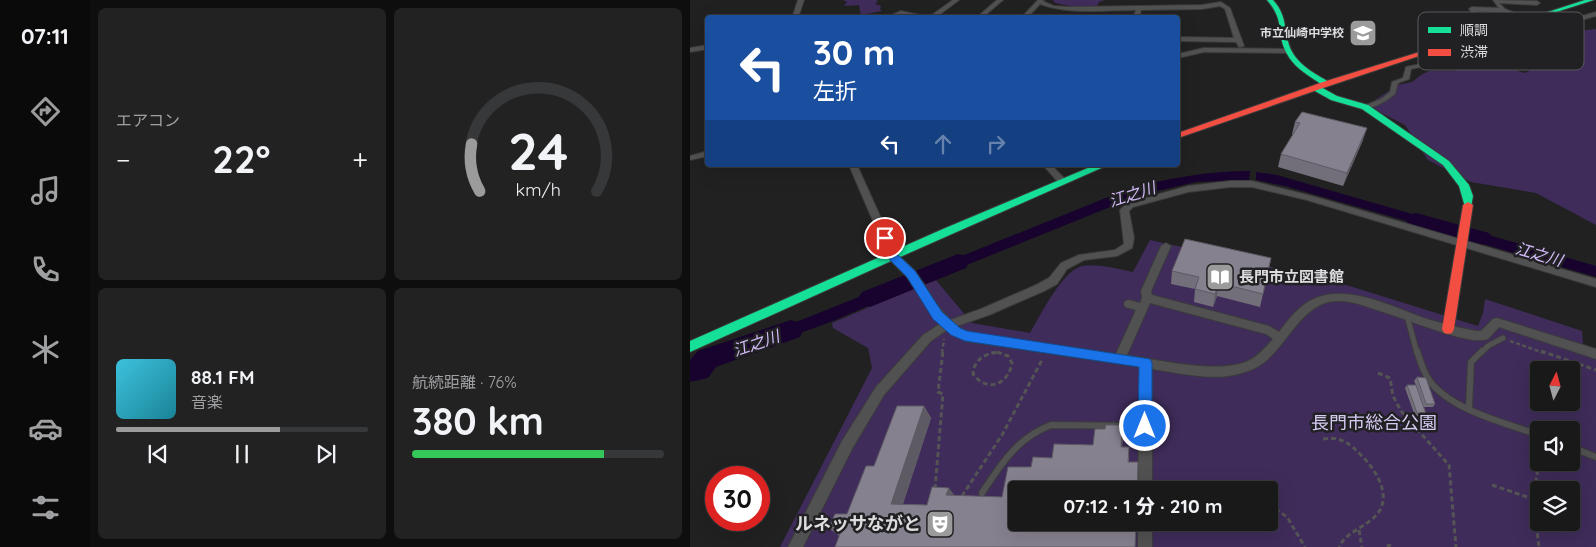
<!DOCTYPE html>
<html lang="ja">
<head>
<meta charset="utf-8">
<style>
	:root { --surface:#19191a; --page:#222223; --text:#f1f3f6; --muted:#9fa0a2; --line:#373839; --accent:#9b9b9c }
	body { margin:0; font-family:Quicksand,"Noto Sans JP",sans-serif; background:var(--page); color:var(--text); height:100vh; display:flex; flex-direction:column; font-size:19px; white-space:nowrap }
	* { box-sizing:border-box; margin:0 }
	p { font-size:16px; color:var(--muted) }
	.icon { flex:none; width:28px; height:28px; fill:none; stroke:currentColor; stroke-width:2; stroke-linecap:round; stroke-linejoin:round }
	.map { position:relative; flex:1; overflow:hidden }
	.details { display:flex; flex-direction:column; gap:8px; padding:8px; background:#0e0e0e; width:600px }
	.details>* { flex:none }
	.hud { position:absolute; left:15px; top:15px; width:475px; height:152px; border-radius:5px; box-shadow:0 5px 20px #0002,0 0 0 1px var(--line); background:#1a4fa0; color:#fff; overflow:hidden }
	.needle { width:32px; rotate:6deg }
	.buttons { position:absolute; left:840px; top:361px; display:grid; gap:10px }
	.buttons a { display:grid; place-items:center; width:50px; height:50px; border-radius:5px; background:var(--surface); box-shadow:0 5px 20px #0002,0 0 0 1px var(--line); font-size:25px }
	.speed { position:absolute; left:15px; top:466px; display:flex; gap:10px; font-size:25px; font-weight:700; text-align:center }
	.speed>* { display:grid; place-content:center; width:65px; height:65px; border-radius:50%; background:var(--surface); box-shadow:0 5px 20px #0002,0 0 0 1px var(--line); line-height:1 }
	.speed .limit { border:8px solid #d22; background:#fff; color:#111 }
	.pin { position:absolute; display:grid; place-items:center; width:42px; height:42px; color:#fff; margin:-21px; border:2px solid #fff; border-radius:50%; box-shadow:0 1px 5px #0007 }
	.me { position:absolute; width:55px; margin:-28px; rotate:0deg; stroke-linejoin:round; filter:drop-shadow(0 0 4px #0008) }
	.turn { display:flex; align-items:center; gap:18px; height:105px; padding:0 25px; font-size:22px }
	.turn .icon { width:65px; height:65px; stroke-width:2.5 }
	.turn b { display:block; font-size:35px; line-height:42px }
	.lanes { display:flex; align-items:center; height:48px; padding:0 25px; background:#0003; justify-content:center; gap:25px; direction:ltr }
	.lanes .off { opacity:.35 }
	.big { font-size:38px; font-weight:800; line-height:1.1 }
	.details .widget { flex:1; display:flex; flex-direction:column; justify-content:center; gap:8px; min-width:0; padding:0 18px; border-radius:8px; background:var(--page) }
	.details .dial { align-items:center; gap:0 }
	.dial svg { height:130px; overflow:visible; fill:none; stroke:var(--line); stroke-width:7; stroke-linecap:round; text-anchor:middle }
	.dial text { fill:var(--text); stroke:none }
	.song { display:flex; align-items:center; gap:15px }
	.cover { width:60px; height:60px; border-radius:8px; background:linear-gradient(135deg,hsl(190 70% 55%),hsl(190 70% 35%)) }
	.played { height:5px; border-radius:2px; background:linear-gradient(90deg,var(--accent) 65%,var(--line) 65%) }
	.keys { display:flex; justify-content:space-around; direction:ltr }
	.heat { display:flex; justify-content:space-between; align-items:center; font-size:28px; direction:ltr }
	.charge { height:8px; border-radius:4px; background:linear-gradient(90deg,#34c759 76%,var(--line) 0) }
	.details .tiles { flex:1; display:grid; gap:8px; grid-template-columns:repeat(2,1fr) }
	.trip { position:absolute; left:318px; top:481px; width:270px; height:50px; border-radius:5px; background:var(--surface); box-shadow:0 5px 20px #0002,0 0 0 1px var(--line); font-weight:800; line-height:50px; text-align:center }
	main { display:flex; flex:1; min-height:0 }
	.dock { display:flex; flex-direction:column; width:90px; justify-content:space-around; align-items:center; background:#0a0a0a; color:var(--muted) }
	.dock .icon { width:35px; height:35px }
	.dock .active { color:var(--accent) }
	.dock b { font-size:22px; color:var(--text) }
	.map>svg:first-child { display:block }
</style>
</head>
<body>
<main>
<nav class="dock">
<b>07:11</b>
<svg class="icon active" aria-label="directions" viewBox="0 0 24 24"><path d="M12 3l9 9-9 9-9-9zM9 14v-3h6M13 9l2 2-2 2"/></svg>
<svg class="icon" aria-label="music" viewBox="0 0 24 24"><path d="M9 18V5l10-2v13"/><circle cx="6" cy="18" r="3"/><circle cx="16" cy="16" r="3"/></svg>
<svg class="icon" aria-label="phone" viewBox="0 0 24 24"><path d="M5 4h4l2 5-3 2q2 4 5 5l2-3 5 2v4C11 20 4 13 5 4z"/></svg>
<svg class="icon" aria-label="climate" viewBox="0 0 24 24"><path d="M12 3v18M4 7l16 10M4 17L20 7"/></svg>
<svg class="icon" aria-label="car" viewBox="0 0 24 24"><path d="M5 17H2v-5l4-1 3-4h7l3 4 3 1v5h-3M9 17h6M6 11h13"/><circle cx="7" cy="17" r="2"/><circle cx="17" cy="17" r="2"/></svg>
<svg class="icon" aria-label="filters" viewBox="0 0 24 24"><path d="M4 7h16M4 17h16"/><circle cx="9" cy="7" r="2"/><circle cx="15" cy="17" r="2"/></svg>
</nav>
<section class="details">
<div class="tiles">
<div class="widget"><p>エアコン</p>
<div class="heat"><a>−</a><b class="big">22°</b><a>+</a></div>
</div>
<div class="widget dial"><svg viewBox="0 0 100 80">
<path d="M14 69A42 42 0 1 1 86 69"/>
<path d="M14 69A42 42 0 0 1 9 40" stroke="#9b9b9c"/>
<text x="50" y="56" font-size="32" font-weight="700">24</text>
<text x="50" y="72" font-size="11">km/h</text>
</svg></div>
<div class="widget">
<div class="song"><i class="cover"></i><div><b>88.1 FM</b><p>音楽</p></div></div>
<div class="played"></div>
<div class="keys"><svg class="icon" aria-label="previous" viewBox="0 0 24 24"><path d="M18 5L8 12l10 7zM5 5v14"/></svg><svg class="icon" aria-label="pause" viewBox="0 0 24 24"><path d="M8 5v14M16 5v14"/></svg><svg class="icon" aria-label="next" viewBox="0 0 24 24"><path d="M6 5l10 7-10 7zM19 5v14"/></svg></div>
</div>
<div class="widget"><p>航続距離 · 76%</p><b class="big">380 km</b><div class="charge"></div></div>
</div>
</section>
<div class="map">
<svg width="906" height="547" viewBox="0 0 906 547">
	<rect width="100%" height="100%" fill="#212122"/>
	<path fill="#3f2c5a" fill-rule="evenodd" d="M153 0H186L188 1 185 4 191 6 190 9 192 11 177 14 176 16 179 17H171L169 5 154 6 157 2Z
		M363 0H415L409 2 407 6 385 7 365 3Z
		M906 29V225L846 193 781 182 738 160 715 125 684 109 685 100 708 85 722 82 731 75 739 71H766L767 67C790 54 811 66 835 73L841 70 853 60 850 43 888 31Z
		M460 240 640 280 788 326 793 313 795 299 892 331 893 344 906 348V547H90L182 368 178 348 143 328 142 323 245 279 282 323 340 333C350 316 372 271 392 266 406 263 429 269 443 272ZM849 370H881V402H849ZM849 430H881V462H849ZM326 490H579V522H326ZM849 490H881V522H849Z"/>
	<path fill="#17032d" d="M560 171 559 180 506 182 450 195 257 273 255 271 242 276 237 270 438 189C479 178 518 171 560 171Z
		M566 172 587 175 757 224 755 232 595 186 566 180Z
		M764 225 906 266V277L762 235Z
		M204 283 211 292 143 321 70 348 69 347 76 334Z"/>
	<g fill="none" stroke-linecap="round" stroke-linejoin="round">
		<path fill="#17032d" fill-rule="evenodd" d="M726 213 799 233 803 238 799 243 792 245 719 225 716 220 719 215Z
			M268 254 276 256 279 262 276 268 180 307 172 304 168 298 172 292Z
			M101 320 110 323 113 330 110 337 26 367 18 378 0 382V360L8 351Z"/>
		<defs>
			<path id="lane-far1" d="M717 316 727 353
				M791 353 798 346 813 338"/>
			<path id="lane" d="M727 351C730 361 733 371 739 380 760 410 816 423 849 435
				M779 408 781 362 792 351
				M881 447 906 457
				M292 493C311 464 327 438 361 425L455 426"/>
			<path id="street" d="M108 0H114L108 18H102Z
				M263 0H269L245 18H227L211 15 204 18H195L211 11 239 17Z
				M307 0H313L292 18H286Z
				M348 0H354L352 1 364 6 380 7 512 5 531 2 540 8 554 46 549 47 546 42 488 41V37L544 38 535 9 530 6 512 9 451 10 449 18H443L446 10C414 10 380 15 350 4L337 18H331Z
				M803 0 847 1 850 3 847 5 809 3 815 9 840 19V21L838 22 812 12 786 11 788 16 782 17 779 15 782 13 779 9 782 7 809 8Z
				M906 12V16L872 25 829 47 721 69 719 79 708 83 705 94C698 100 680 112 671 107L691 99 700 92 702 82 713 78 716 67 825 45 868 23Z
				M18 45V49L0 52V48Z
				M514 48 598 49 601 51 598 53 514 52 488 58V54Z
				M18 151V156L0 160V156Z
				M159 165H167L208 256 206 258H200L198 256Z
				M353 165H361L375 179V183H369Z
				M540 181H562L622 196 906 279V287L617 200 562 187H540L498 192 443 207 439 211 444 238 442 248 427 256 394 260 377 269 367 284 354 291 299 315 267 326 277 332 426 354 446 310 435 307 434 304 435 301 439 300 450 303 452 298 451 291 471 246 476 243 481 246 461 291 462 295 579 326 589 332C599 319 610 304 626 298 659 284 705 308 737 319 753 324 769 328 786 331H791L803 319 807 318 906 349V359L809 327 798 339C788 342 778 339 768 337 742 330 718 320 693 312 678 307 661 300 645 301 615 303 600 338 581 356 573 365 563 370 552 373 524 382 490 373 462 369V490H448L450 367 275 341 257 330 241 341 194 395 162 449 113 547H98L152 441 186 387 233 335 250 324 239 311 225 289 224 286 225 283H233L247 305 260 320 291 309 346 285 359 278 371 263 389 255 425 250 434 244 430 210 437 203 498 186ZM460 303 576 334 583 339C576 347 569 355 560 360 531 375 469 360 437 355Z
				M448 522H462V547H448Z"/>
			<path id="fast" d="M577 0H583C600 18 592 37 604 55 612 67 627 75 639 82V86C632 86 627 81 622 78 611 71 600 62 595 50 586 29 595 21 577 0Z
				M895 0H904L785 38 780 37Z
				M623 86H629L647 96 678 105 759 161 779 185 783 196 781 207H775L769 186 753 165 672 109 641 100 623 90Z
				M405 165H418L210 257 225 271 235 286 233 289H225L217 277 201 261 0 352V341L253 229Z"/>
			<path id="jam" d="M781 36 786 37 639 86 488 138V133L633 82Z
				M778 202 783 205 764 329 762 333 758 334 754 333 752 329 773 205Z"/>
		</defs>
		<use href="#lane-far1" stroke="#3b3b3c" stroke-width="7"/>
		<use href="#lane" stroke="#3b3b3c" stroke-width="8"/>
		<use href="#street" stroke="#3b3b3c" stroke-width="2"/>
		<use href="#fast" stroke="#3b3b3c" stroke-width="2"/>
		<use href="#jam" stroke="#3b3b3c" stroke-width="2"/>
		<path stroke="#545454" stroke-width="2.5" stroke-dasharray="4 2.5" stroke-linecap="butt" d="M820 341 854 353
			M252 353 254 339
			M302 353H309"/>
		<path stroke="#545454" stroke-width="3" stroke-dasharray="5 3" stroke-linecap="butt" d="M851 351 906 370
			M307 352 318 356 322 363C318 385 297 393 283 374 284 360 294 354 307 352Z
			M688 373 700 378 703 396 711 411 759 465 766 547
			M633 439C652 436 660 444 673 457 689 474 705 502 681 520 669 530 656 533 649 547
			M849 462 843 499 849 547
			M802 485 843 499
			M245 489 253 394 248 392 253 351
			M272 496 312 435 352 360
			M579 504 597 517 615 547
			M669 530 672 547
			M697 547 699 545 703 547"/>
		<use href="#lane-far1" stroke="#515152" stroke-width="5"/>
		<use href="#lane" stroke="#515152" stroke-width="6"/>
		<use href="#street" fill="#515152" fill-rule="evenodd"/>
		<use href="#fast" fill="#16e098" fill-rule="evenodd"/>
		<use href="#jam" fill="#f24e42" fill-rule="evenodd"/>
	</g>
	<path fill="#736f7a" d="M605 122 673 140 653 186 588 167 591 154 603 134H602Z
		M495 239 573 294 570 307 527 296 523 307 504 302 505 289 481 284 482 271Z
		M727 377 745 404 743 407H734L736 414 734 417 725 416 715 388 717 385H726L724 381Z
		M234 406 241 418 213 504 237 505 264 496 312 497 341 467 362 458 403 445 415 429 433 436 432 447H439V462H448V490H326L446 522 445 547H145L149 536 139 528 157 514 184 466Z"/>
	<path fill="#5e5a63" d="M677 128 673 140 653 186 657 173Z
		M529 283 527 296 523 307 525 294Z
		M234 406 241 418 210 513 201 504Z
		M432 425 433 436 431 457V447Z
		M259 488 266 497 256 495Z"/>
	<path fill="#86818e" stroke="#5e5a63" d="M612 112 677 128 657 173 591 154 610 123 605 122Z
		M495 239 581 258 573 294 529 283 525 294 505 289 509 277 482 271Z
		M727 377 736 378 745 404H736Z
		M717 385H726L736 414 727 413Z
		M207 406H234L201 504 237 505 242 487 259 488 256 495 312 497 318 467H341L343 457 362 458 364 444 403 445 405 429H415L416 425H432L431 447H439L438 462H448L447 490H326V522H446L445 547H145L152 529 139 528 145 514H157L176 466H184Z"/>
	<path fill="#1a73e8" stroke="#114b97" d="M195 234 199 235 207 254 225 271 252 312 270 328 277 331 460 359 462 363V426L460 430 455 432 450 430 448 426 449 367 275 341 261 335 243 319 217 277 199 259 189 238Z"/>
	<defs>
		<symbol id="school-square" viewBox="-11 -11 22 22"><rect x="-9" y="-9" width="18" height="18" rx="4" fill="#9b9b9c" stroke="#212023"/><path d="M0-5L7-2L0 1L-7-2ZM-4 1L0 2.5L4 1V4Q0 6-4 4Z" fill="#fff"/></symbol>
		<symbol id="library-square" viewBox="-11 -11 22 22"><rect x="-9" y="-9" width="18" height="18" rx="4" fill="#9b9b9c" stroke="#212023"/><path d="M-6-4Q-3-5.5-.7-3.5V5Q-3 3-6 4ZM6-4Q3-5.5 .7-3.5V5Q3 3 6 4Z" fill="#fff"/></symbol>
		<symbol id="theatre-square" viewBox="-11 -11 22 22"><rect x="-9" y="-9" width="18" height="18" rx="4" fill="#9b9b9c" stroke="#212023"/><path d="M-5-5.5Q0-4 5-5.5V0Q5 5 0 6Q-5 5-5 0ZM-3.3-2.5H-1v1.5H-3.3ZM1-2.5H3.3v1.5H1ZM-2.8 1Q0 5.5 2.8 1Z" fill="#fff"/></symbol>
	</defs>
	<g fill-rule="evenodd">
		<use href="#school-square" x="657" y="17" width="32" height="32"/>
		<use href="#library-square" x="514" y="261" width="32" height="32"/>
		<use href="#theatre-square" x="234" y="508" width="32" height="32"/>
	</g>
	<g text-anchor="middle" stroke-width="5" stroke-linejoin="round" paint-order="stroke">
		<g font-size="12" font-weight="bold" fill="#dddcde" stroke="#212023" text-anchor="end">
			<text x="654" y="37">市立仙崎中学校</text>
		</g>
		<g font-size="15" font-weight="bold" fill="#dddcde" stroke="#212023" text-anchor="start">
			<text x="549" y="282">長門市立図書館</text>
		</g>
		<g font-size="16" font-style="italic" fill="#d3bcf9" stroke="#212023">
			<text transform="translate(442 194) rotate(-18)" y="6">江之川</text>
			<text transform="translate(849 254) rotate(16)" y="6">江之川</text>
			<text transform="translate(66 343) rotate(-19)" y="6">江之川</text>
		</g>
		<g font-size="18" fill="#d7c9f2" stroke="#212023">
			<text x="684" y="429">長門市総合公園</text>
		</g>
		<g font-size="18" font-weight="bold" fill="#dddcde" stroke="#212023" text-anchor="end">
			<text x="231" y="530">ルネッサながと</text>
		</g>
	</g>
	<rect x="728" y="12" width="166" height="58" rx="8" fill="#212023" stroke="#59585b" stroke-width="1"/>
	<rect x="738" y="27" width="23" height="6" fill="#16e098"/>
	<rect x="738" y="49" width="23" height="7" fill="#f24e42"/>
	<g font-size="14" fill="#dddcde">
		<text x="770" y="35">順調</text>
		<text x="770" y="57">渋滞</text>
	</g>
</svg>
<div class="buttons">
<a><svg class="needle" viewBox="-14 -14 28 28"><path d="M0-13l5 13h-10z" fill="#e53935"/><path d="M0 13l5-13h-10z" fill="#9fa0a2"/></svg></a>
<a><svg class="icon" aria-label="sound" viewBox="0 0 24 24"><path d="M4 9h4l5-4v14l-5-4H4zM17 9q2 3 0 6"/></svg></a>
<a><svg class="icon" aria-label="layers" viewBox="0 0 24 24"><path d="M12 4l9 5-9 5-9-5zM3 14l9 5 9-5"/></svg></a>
</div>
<div class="speed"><div class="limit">30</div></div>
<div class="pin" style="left:195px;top:238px;background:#d93025"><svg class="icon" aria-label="arrive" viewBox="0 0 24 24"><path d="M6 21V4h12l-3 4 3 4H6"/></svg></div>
<svg class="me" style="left:455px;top:426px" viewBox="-20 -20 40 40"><circle r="17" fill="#1a73e8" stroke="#fff" stroke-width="3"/><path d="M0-11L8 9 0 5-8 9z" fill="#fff"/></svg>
<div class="trip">07:12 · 1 分 · 210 m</div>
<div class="hud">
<div class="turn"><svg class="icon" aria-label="left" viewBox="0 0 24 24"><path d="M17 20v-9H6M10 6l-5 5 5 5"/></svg><div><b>30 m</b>左折</div></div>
<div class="lanes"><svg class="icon" aria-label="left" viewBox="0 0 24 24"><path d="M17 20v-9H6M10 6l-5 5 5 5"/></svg><svg class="icon off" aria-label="ahead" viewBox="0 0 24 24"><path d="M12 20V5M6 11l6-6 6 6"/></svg><svg class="icon off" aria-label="right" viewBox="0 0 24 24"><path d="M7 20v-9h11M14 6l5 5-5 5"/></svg></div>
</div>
</div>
</main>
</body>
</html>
